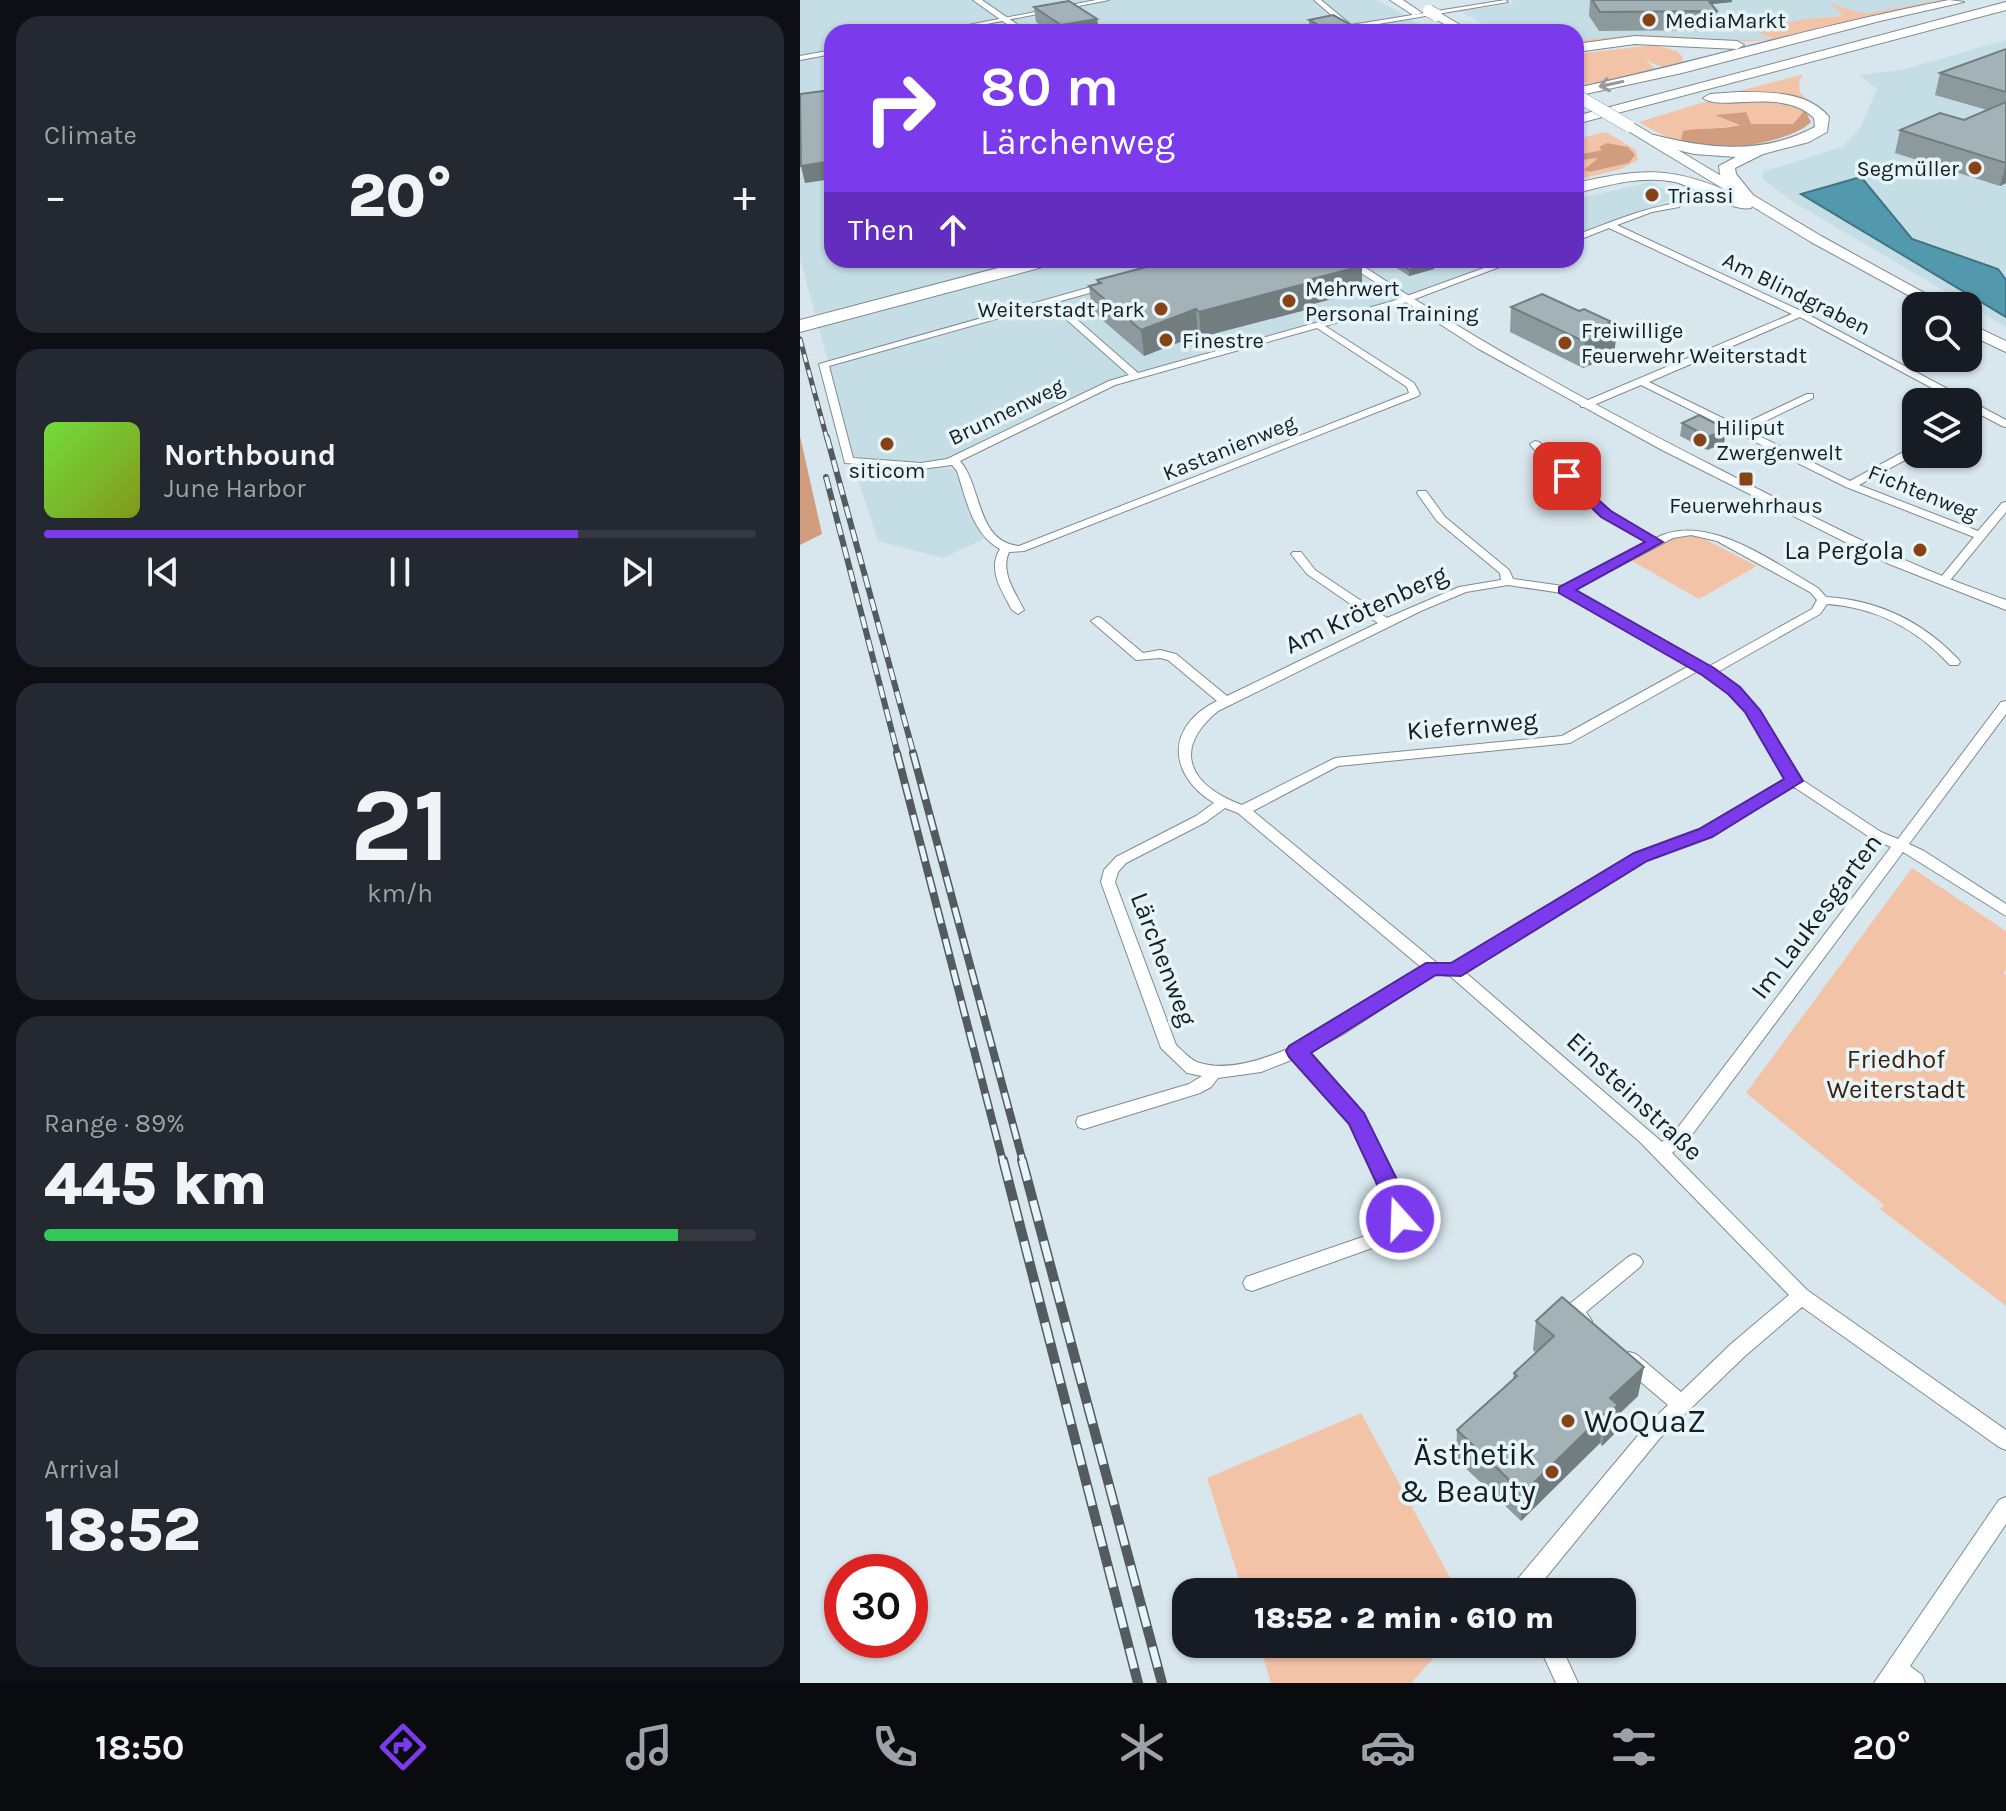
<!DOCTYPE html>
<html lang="en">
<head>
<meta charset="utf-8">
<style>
	:root { --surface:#171b24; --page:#242831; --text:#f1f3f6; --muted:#9ea1a6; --line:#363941; --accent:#7c3aed }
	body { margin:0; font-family:Karla,sans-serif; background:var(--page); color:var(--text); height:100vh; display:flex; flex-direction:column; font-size:30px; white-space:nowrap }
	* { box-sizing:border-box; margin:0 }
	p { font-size:26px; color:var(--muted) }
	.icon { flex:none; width:44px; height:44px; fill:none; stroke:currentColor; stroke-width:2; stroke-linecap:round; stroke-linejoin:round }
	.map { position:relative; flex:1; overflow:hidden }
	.side { display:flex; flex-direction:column; gap:16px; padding:16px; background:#0d0f14; width:800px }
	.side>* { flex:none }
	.guide { position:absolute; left:24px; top:24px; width:760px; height:244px; border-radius:24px; box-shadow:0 2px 6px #0004; background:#7c3aed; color:#fff; overflow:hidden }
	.buttons { position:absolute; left:1102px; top:292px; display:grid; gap:16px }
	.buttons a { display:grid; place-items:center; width:80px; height:80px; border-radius:16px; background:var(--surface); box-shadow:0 2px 6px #0004; font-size:40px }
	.speed { position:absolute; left:24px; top:1554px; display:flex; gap:16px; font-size:40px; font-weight:700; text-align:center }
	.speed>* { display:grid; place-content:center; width:104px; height:104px; border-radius:50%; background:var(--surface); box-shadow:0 2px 6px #0004; line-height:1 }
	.speed .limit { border:12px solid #d22; background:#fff; color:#111 }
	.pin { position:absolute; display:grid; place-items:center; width:68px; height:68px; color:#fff; margin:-34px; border-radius:16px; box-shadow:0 4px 12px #0006 }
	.me { position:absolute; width:88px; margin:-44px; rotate:340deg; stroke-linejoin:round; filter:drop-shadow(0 0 6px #0008) }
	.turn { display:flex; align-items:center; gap:28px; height:168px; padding:0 24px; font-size:36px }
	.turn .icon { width:104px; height:104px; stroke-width:2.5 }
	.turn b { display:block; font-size:56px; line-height:68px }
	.then { display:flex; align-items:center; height:76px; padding:0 24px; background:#0003; gap:16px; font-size:30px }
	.big { font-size:60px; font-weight:800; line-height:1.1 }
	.side .widget { flex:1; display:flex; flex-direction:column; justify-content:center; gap:12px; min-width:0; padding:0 28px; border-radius:24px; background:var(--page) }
	.side .dial { align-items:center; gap:0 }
	.dial b { font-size:104px; line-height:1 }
	.song { display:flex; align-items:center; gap:24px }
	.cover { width:96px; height:96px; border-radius:12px; background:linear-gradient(135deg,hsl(100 70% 55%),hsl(70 70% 35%)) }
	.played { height:8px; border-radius:4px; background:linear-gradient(90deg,var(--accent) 75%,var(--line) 75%) }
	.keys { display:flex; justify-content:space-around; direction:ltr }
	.heat { display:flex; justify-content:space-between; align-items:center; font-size:44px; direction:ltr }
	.charge { height:12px; border-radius:6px; background:linear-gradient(90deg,#34c759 89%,var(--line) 0) }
	.trip { position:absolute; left:372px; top:1578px; width:464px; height:80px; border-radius:24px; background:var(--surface); box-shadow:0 2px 6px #0004; font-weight:800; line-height:80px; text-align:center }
	.dock { display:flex; height:128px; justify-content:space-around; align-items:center; background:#090b0e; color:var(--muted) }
	.dock .icon { width:56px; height:56px }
	.dock .active { color:var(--accent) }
	.dock b { font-size:36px; color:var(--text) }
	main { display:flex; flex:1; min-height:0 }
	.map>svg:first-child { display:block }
</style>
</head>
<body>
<main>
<section class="side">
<div class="widget"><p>Climate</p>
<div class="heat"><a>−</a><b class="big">20°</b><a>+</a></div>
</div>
<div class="widget">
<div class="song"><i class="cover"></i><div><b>Northbound</b><p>June Harbor</p></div></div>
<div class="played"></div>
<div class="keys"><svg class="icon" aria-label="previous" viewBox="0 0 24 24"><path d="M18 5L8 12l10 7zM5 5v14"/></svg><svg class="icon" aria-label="pause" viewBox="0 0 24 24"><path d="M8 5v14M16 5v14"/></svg><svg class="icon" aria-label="next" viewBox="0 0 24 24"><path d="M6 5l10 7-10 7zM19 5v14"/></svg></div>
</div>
<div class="widget dial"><b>21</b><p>km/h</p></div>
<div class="widget"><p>Range · 89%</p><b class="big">445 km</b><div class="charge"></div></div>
<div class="widget"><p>Arrival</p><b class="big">18:52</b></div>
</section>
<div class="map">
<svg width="1206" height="1683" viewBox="0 0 1206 1683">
	<rect width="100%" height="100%" fill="#d8e7ed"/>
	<path fill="#c5dde5" d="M0 0H578L633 32H32V260H705L586 304 336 373 142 461 86 462 54 457 0 259Z
		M711 0H1141L1050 18 1003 19 956 31 974 38 937 41 854 36 776 41V32H697L660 11 714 3Z
		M1206 40V327L990 200 963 179V172L1042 147 1060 128 1077 89 1059 75 1102 70Z
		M851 182 879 197 776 234V199Z
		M54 467H140L156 470 184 539 143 558 78 541Z"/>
	<path fill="#f3c3a8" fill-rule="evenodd" d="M1140 0H1157L973 40 917 43 855 39 776 46V41C799 38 822 35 845 35 886 36 925 42 966 39L972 38 955 31 1003 19 1044 16 1031 4 1065 14Z
		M854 45 877 51 883 57 882 62 862 67 845 60 858 71 776 86V54Z
		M1001 75 1003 76 999 81 1000 93 1013 104 935 92Z
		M947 97 967 98 1005 110 993 124H951L945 112 917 115 941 124C921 130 904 127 883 132L881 140 902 149 957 143C896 157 884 147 839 122L904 102Z
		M806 132 836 150 838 160 821 169 776 180V139ZM807 143 828 147 835 155 829 163 790 172 785 170 799 157 781 160 778 155 803 150 800 147Z
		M890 535 904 539 957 566 899 599 830 560 873 537Z
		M1112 868 1206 931V970L1203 973 1206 975V1306L1080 1209 1084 1205 946 1093Z
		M561 1413 658 1592H443L407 1478Z
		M459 1644H646L611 1683H471Z"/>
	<path fill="#d29c7e" d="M1005 110 1011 122C992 141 932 150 905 149 897 148 888 143 881 140L883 131C904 127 921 130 940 125L915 115 946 112 951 124H993Z
		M807 143 828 147 835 155 829 163 790 172 784 170 798 158 780 160 777 155 802 150 799 147Z
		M0 436 22 534 0 545Z"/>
	<path fill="#5399ad" stroke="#417483" stroke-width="2" d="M1061 177 1112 239 1198 269 1206 280V317L1001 194Z"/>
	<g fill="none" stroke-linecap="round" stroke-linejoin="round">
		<defs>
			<path id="minor" d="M296 0H309L146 32H133Z
				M514 0H521L551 25 705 0 708 2 531 32H516L544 26Z
				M32 50V54L0 60V56Z
				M876 203 880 205 879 207 852 212 817 225 1003 312 1206 420V427L1202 426 1168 408V402H1158L1000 317 849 382 939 426 1007 394H1013V398L947 430 1050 481 1109 449H1116V454L1059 485 1178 531 1202 503 1206 502V512L1147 584 1143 585 1137 582 1174 537 1046 487 841 385 789 407H781V403L992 314 809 228 776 241V235C809 223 841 209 876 203Z
				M706 260H718L599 305 525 326 614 383 620 394 618 396 224 551 209 552C200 572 215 592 224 610L218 614 212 610C202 591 187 570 200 549 172 534 166 498 157 471L152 465 121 469 45 463 19 364 305 283 308 284V288L257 302 338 373 593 301ZM249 304 329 375 309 381 147 459 121 463 53 458 29 366ZM517 328 607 387 609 393 219 546C176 542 182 486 160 461L315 385Z
				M735 441 739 442 810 512 856 538C907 511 974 563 1018 588L1026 597C1078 600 1123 622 1158 659L1160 662 1158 665H1150C1117 629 1075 607 1027 604L1020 614 916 673 938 688 956 707 999 778 1081 832 1098 839 1201 702 1206 701V714L1109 844 1124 851 1206 904V916L1103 852 888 1140 872 1153 1007 1290 1206 1430V1450L1199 1447 1002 1307 945 1356 860 1438 734 1592H714L716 1581 846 1426 868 1405 822 1366 820 1360 822 1354 829 1352 836 1354 881 1392 931 1344 989 1295 840 1142 650 976 635 974 545 1033 508 1053 557 1105 608 1208C610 1224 601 1233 589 1242L452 1291 446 1289 443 1283 446 1277 577 1232 591 1217 590 1208 545 1114 494 1059 461 1072 418 1078 411 1087 400 1093 284 1129 278 1127 276 1122 278 1117 389 1084 402 1076 387 1073 361 1048 301 882 304 870 316 857 396 816 414 803C367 774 366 726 417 701L368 660 360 658 336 660 291 621 297 617 301 618 343 653 360 650 376 654 427 696 578 623 507 574 491 554 493 552H501L515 570 587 618 659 587 701 580 700 573 637 521 617 493 618 491H626L645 517 709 570 713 579 763 586 848 542 802 516 731 446 730 444ZM891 535 917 541 1010 592 1017 600 1012 609 908 667 774 590 873 538ZM708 585 762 593 889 666 762 736 535 758 442 805C391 786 370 751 418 711L623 610 666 592ZM898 671 930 694 946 712 986 780 901 830 836 854 652 965 637 963 453 811 538 766 770 743ZM994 787 1071 838 1091 847 876 1130 862 1142 665 972 846 860 911 836ZM425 808 438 813 622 968C571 1002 463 1082 400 1063 391 1061 383 1051 376 1045L315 882 318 872 326 863 406 822Z
				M834 1254 840 1257 843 1262 840 1267 786 1312 792 1321 790 1327 783 1329C774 1326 768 1320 764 1312L767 1306 828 1257Z
				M1206 1497V1524L1110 1666 1122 1675 1125 1683H1074L1199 1500Z
				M738 1644H760L778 1683H756Z"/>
			<path id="tertiary" d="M173 0H182L228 32H218Z
				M541 260H554C669 337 790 403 913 466 1009 515 1104 565 1206 600V610L1089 564 862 450 677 348Z"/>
			<path id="primary" d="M590 0H603L622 13 613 15Z
				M632 13H640L672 32H658L632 17Z
				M825 123H833L1021 236 1148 306H1128L1011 242 825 129Z
				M1168 323 1206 341V352L1168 334Z"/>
			<path id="motorway" d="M1149 0 1164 2 1080 21 882 73 776 96V88C901 61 1023 24 1149 0Z
				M1206 2V10L776 124V116Z
				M835 36 937 41 944 45 937 49 835 44 776 52V44Z
				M938 92C969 92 1008 91 1029 117L1027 132 1009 142 963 154 935 168 936 174 953 195 946 199 953 205 951 208C933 212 895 187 875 182 842 175 808 185 776 193V183C843 168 873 166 936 195L920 175 919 166 936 157 894 154 849 143 846 140 854 135C909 149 963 155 1015 127L1014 118C983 87 921 112 903 98L910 94Z
				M228 260H257L254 264 0 332V320Z"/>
		</defs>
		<use href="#minor" stroke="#7e8c91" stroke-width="2"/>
		<use href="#tertiary" stroke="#7e8c91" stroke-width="2"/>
		<use href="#primary" stroke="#7e8c91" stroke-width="2"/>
		<use href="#motorway" stroke="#7e8c91" stroke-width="2"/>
		<use href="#minor" fill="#fff" fill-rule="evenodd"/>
		<use href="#tertiary" fill="#fff" fill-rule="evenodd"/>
		<use href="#primary" fill="#fff" fill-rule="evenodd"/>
		<use href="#motorway" fill="#fff" fill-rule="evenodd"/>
		<defs>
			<path id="rail-far3" d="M0 339 27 439"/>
			<path id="rail-far2" d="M27 437 114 755
				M26 477 98 755"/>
			<path id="rail-far1" d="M97 753 203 1162
				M113 753 223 1162"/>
			<path id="rail" d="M203 1160 338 1683
				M222 1160 362 1683"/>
		</defs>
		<use href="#rail-far3" stroke="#535b5f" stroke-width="5"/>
		<use href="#rail-far2" stroke="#535b5f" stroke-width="6"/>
		<use href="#rail-far1" stroke="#535b5f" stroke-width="8"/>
		<use href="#rail" stroke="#535b5f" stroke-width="10"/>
		<use href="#rail-far3" stroke="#e5f5fa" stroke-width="3" stroke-dasharray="8" stroke-linecap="butt"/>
		<use href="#rail-far2" stroke="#e5f5fa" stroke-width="4" stroke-dasharray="12" stroke-linecap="butt"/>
		<use href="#rail-far1" stroke="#e5f5fa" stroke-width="5" stroke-dasharray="16" stroke-linecap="butt"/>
		<use href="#rail" stroke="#e5f5fa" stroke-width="7" stroke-dasharray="21" stroke-linecap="butt"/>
		<defs>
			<path id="primary-bridge" d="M629 11 636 15
				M776 95 829 126"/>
		</defs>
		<use href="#primary-bridge" stroke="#7e8c91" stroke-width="13" stroke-linecap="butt"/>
		<use href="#primary-bridge" stroke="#fff" stroke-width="12"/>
	</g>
	<path fill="#8c999d" d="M790 0H932V2L911 4 917 11 915 30 799 31 789 16Z
		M234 7 297 19 299 32H251L236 22Z
		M509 20 564 32H509Z
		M1206 49V183L1200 186 1095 153 1100 130 1164 120 1187 110 1135 95 1140 73Z
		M592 260H629L634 269 609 276 592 265Z
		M562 266V291L513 304V308L401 337 398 335 344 356 292 311 289 286 297 284V280Z
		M711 307 779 311 812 322V326L817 329 814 355 783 368 710 332Z
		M882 423 926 429 924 443 907 450 880 436Z
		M736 1321 838 1396 816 1417 814 1434 802 1446 800 1443 721 1521 656 1459 657 1430 713 1379 714 1373 736 1353 733 1350Z"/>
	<path fill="#727d7f" d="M897 0H932V2L896 6Z
		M297 19 299 32H262L261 25Z
		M32 161V179L5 183 1 166Z
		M1206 162V183L1200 186 1206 163Z
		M634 263V269L609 276V270Z
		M562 266V291L513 304V308L401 337 399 312 509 280Z
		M396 309 398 335 344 356 341 330Z
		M812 322 811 331 817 329 814 355 783 368 785 342 806 324Z
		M926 429 924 443 907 450 908 437Z
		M844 1367 838 1396 816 1417 814 1434 802 1446 810 1398Z
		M804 1414 800 1443 721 1521 723 1493Z"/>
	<path fill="#a3b2b6" stroke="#727d7f" stroke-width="2" d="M792 0H908L917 11 800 12Z
		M269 1 297 19 261 25 234 7Z
		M533 15 564 32H531L509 20Z
		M1206 49V92L1140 73Z
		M32 90V161L1 166 0 94Z
		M1206 102V163L1100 130 1140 113 1164 120Z
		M373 260H552L562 266 509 280 512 282 399 312 396 309 341 330 289 286 301 283 297 280Z
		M594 260H629L634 263 609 270Z
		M742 294 779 311 784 309 812 322 806 324 817 329 785 342 711 307Z
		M899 415 926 429 908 437 882 423Z
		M762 1297 844 1367 810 1398 818 1405 807 1416 804 1414 723 1493 657 1430 717 1376 714 1373 754 1336 736 1321Z"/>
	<defs><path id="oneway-shaft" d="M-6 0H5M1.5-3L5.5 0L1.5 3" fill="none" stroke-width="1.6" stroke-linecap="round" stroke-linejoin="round" transform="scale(2)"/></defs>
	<use stroke="#979a9b" href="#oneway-shaft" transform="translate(811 84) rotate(168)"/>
	<path fill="#7c3aed" stroke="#51269a" stroke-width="2" d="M767 472 811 511 863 542 776 590 914 668 940 687 960 710 1003 781 912 837 847 861 661 976 636 975 511 1053 564 1113 611 1208 608 1226 600 1228 592 1226 588 1208 549 1124 489 1057 486 1051 489 1046 626 963H651L834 853 899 829 984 779 945 712 928 694 902 675 759 593V587L845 542 801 517 762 479 760 476Z"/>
	<g fill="#864316" stroke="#e5f5fa" stroke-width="3">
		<circle cx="849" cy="20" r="8"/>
		<circle cx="1175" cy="168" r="8"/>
		<circle cx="852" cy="195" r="8"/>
		<circle cx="489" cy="301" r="8"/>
		<circle cx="361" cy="309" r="8"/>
		<circle cx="366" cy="340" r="8"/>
		<circle cx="765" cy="343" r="8"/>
		<circle cx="900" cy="440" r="8"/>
		<circle cx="87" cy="444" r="8"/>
		<rect x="938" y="471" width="16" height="16" rx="4"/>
		<circle cx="1120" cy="550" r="8"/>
		<circle cx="768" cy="1421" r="8"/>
		<circle cx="752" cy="1472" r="8"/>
	</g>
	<g text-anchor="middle" stroke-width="7" stroke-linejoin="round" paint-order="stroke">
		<g font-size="22" fill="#181e20" stroke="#e5f5fa" text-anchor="start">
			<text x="865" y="28">MediaMarkt</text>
			<text x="1159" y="176" text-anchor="end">Segmüller</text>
			<text x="868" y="203">Triassi</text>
			<text x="505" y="296">Mehrwert<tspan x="505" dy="25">Personal Training</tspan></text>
			<text x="345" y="317" text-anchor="end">Weiterstadt Park</text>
			<text x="781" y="338">Freiwillige<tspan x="781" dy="25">Feuerwehr Weiterstadt</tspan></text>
			<text x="382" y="348">Finestre</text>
			<text x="916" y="435">Hiliput<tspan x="916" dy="25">Zwergenwelt</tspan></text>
			<text x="87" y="478" text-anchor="middle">siticom</text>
			<text x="946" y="513" text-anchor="middle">Feuerwehrhaus</text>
		</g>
		<g font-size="22" fill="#181e20" stroke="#e5f5fa">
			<text transform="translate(997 293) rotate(26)" y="8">Am Blindgraben</text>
			<text transform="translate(206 411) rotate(-26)" y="8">Brunnenweg</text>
			<text transform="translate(429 447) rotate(-22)" y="8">Kastanienweg</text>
			<text transform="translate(1123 492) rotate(22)" y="8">Fichtenweg</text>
		</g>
		<g font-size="26" fill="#181e20" stroke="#e5f5fa" text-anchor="end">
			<text x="1104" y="559">La Pergola</text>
		</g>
		<g font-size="26" fill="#181e20" stroke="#e5f5fa">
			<text transform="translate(566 609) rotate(-25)" y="9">Am Krötenberg</text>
			<text transform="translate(672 725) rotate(-5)" y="9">Kiefernweg</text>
			<text transform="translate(1016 916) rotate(-53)" y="9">Im Laukesgarten</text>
			<text transform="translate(364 959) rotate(69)" y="9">Lärchenweg</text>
			<text transform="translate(835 1096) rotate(43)" y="9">Einsteinstraße</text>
		</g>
		<g font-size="26" fill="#411e07" stroke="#e5f5fa">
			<text x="1096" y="1068">Friedhof<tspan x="1096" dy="30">Weiterstadt</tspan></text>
		</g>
		<g font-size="32" fill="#181e20" stroke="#e5f5fa" text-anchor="start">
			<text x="784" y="1432">WoQuaZ</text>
			<text x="736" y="1465" text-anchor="end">Ästhetik<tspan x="736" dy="37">&amp; Beauty</tspan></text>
		</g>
	</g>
</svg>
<div class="buttons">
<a><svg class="icon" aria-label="search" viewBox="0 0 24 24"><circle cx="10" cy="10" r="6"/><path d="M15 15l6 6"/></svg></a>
<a><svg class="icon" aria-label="layers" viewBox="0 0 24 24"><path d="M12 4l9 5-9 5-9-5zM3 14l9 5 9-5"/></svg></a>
</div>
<div class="speed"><div class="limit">30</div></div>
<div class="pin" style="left:767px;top:476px;background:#d93025"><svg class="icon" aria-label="arrive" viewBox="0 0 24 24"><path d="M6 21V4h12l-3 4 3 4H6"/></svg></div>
<svg class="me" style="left:600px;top:1219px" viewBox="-20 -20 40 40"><circle r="17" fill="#7c3aed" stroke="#fff" stroke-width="3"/><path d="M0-11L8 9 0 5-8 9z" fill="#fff"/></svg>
<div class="trip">18:52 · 2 min · 610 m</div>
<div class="guide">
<div class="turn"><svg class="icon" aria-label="right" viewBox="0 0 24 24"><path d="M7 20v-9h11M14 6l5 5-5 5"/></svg><div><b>80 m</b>Lärchenweg</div></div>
<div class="then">Then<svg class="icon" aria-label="ahead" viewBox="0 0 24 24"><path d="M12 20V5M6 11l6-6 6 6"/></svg></div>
</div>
</div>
</main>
<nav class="dock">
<b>18:50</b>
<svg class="icon active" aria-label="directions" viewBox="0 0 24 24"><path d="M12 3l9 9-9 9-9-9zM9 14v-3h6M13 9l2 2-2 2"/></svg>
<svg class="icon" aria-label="music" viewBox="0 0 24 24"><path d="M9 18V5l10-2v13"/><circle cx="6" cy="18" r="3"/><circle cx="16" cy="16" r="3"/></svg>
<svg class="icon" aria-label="phone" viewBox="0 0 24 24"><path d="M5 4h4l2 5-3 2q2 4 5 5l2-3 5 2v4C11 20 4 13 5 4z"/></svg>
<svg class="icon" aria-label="climate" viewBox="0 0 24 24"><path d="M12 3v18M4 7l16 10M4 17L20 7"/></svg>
<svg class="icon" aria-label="car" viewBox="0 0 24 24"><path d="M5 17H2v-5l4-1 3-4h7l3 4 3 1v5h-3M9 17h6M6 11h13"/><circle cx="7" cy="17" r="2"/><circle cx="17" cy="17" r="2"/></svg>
<svg class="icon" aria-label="filters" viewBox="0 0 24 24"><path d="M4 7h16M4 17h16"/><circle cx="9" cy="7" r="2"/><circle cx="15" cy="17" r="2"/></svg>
<b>20°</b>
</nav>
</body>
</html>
